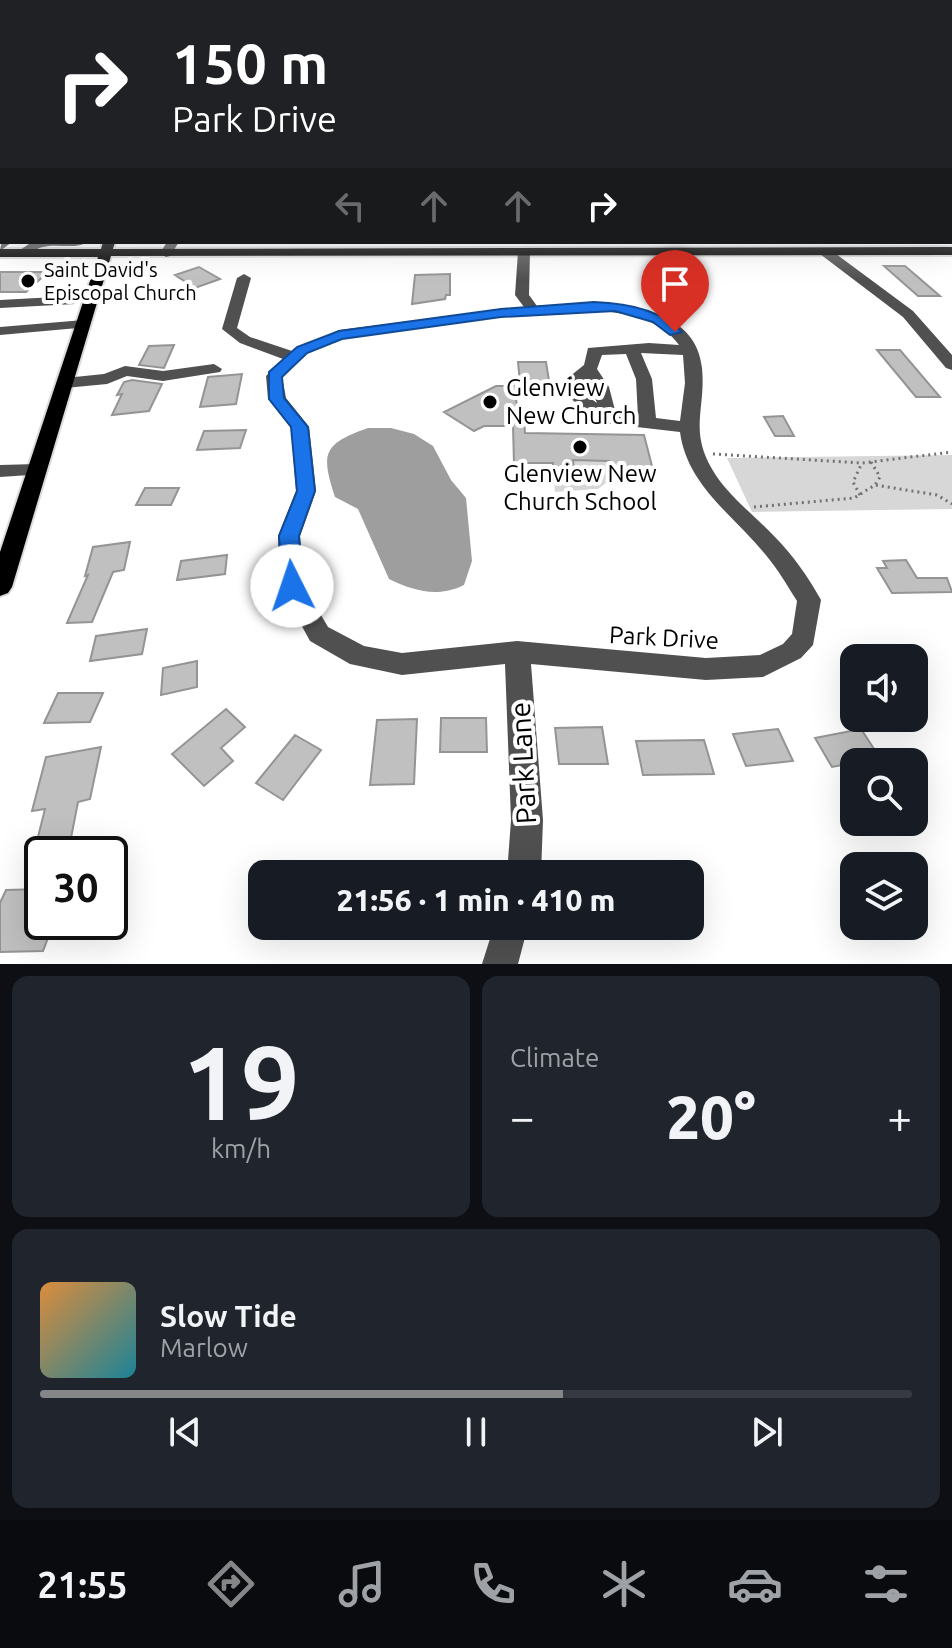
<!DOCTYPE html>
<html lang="en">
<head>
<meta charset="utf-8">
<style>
	:root { --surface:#171b24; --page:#20242c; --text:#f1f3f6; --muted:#9ea1a6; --line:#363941; --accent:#858687 }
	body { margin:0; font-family:Ubuntu,sans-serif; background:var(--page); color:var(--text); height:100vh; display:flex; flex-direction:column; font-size:30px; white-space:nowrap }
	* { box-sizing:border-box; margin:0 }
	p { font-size:26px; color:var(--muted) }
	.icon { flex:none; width:44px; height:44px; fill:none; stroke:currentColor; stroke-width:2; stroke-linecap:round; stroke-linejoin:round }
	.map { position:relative; height:964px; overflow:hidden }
	.details { display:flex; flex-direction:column; gap:12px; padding:12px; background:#0d0f14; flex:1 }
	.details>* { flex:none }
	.guide { position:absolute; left:0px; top:0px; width:952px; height:244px; box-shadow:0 8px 32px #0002; background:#202124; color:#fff; overflow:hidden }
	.buttons { position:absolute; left:840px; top:644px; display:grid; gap:16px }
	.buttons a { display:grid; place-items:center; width:88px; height:88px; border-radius:16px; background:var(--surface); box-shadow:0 8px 32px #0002; font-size:40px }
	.speed { position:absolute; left:24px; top:836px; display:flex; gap:16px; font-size:40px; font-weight:700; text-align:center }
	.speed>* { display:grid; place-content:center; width:104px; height:104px; border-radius:50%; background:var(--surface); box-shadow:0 8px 32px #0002; line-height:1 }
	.speed .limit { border:4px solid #111; border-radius:12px; background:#fff; color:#111 }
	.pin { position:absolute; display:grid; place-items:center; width:68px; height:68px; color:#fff; margin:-82px -34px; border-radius:50% 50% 50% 0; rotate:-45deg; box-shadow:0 0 8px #0007 }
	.pin .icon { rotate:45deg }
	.me { position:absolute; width:88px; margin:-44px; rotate:356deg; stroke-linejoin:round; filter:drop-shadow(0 0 6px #0008) }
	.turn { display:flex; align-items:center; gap:28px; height:168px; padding:0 40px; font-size:36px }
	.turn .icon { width:104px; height:104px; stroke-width:2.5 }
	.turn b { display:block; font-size:56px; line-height:68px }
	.lanes { display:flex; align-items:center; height:76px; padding:0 40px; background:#0003; justify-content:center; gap:40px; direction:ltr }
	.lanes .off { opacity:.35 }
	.big { font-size:60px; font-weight:800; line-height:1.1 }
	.details .card { flex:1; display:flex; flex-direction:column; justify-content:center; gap:12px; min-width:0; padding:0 28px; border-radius:16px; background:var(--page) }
	.details .dial { align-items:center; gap:0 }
	.dial b { font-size:104px; line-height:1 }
	.song { display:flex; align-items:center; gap:24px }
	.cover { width:96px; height:96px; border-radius:12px; background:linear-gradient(135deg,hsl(30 70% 55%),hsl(190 70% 35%)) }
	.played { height:8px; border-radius:4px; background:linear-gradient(90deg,var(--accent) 60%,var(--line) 60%) }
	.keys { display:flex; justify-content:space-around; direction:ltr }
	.heat { display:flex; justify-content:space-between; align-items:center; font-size:44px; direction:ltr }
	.details .tiles { flex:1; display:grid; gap:12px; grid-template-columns:1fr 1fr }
	.card:last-child { grid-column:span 2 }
	.trip { position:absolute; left:248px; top:860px; width:456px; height:80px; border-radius:16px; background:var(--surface); box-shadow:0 8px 32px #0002; font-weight:800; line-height:80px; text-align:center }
	.tab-bar { display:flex; height:128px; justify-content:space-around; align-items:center; background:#090b0e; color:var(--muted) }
	.tab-bar .icon { width:56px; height:56px }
	.tab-bar .selected { color:var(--accent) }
	.tab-bar b { font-size:36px; color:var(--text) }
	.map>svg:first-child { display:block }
</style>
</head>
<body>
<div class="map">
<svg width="952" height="964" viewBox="0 0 952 964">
	<rect width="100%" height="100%" fill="#fff"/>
	<path fill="#d7d7d7" d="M952 455V509L752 512 727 458Z
		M573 460 609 461 612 477H607V482L598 489 555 492 553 469H574Z"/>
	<path fill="#9e9e9e" d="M368 428H391L414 434 433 446 451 480 466 498 472 561 464 585C438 598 414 591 389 579L358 509 335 497C321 454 322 444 368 428Z"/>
	<path fill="#c0c0c0" stroke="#949494" stroke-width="2" d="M884 266H905L940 296H918Z
		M199 267 220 279 195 288 175 275Z
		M0 272H48L26 292H0Z
		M450 274V295H446L445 299 412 304 415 275Z
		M174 345 164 368 139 365 149 346Z
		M877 350H900L940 397H916Z
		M518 362H546L551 393H521Z
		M242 374 236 404 200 407 208 377Z
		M132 380 162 384 149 411 112 415 122 394 117 395 124 382Z
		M496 386H515L517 408 523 407 525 433 644 435 653 470 610 469 609 461 573 460 574 469H553V463H514L513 426H484L474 431 444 412Z
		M783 416 794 436H775L764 417Z
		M246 430 240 448 197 450 204 431Z
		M145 488H179L171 505H136Z
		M130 542 124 570 113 572 92 622 67 623 88 575 85 576 93 547Z
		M227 555 225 574 177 580 181 561Z
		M906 560 917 578H947L952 592 892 593 877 568H887L883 561Z
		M147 629 142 654 90 661 96 636Z
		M197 661V687L161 695 163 668Z
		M58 693H103L90 722 44 723Z
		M226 709 245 727 221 748 233 761 204 786 172 754Z
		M441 718H486L487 752H440Z
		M417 719 414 784 370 785 377 720Z
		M602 727 608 764H559L555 728Z
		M778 729 793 761 746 766 733 734Z
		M861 729 880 758 832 767 815 738Z
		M295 735 321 750 283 800 256 783Z
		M704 740 714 774 643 775 636 741Z
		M101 747 90 799 78 802 71 838 36 845 45 809 32 811 46 757Z
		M42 889V922H54L43 951 0 952V903L6 890Z"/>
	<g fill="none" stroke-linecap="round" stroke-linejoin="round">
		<defs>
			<path id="major" d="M103 242H115L113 249 952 247V255L111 256 12 587 8 593 0 596V552L98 257H0V249H101Z"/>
		</defs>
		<use href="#major" stroke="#dbdbdb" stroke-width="4"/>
		<path stroke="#727272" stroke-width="3" stroke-dasharray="2 4" stroke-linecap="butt" d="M713 454 862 463 952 452
			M871 462 880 477 875 485
			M860 495 853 482 862 463
			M754 507 854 498 875 485 937 495 952 504"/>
		<path fill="#505050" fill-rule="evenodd" d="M950 146 952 147V153L950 152Z
			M0 184H2V190H0Z
			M950 227 952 228V237L950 236Z
			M2 239V242H12L0 251Z
			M32 242H88C75 250 58 243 43 247 33 249 30 257 20 256V250Z
			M167 242H179L170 256 166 257 160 253Z
			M524 248 530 252 529 295 537 306C589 302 695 295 702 368 706 408 689 430 712 469 727 495 753 514 774 536 792 554 809 578 821 600L813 645 801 658 763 677 706 680 531 664 543 820 541 874H507L511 820 505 664 402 675 350 664 310 641 280 586 278 536 296 491 291 428 268 399 266 376 283 359 240 343 222 329 237 278 244 274 251 278 237 328 250 337 292 351 339 330 524 307 515 295 518 252ZM594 310C624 313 660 318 679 345L649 343 588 348 584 365 564 381 566 395 602 423 680 432C687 485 733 515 765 554 777 568 787 585 797 601L792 634 783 644 760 655 706 658 517 641 402 653 364 646 328 627 304 586 300 536 316 491 309 427 286 398 282 377 308 353 342 339 501 317ZM641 353 683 355 685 383 680 421 656 418 652 379ZM626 354 636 379 638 417 616 414 609 387 597 369 602 355ZM587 379 597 403 583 393 581 383Z
			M820 248H828L913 311 952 355V370L946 368 903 317 820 254Z
			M93 291 100 295 98 298 75 304 0 308V300L74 296Z
			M84 320 89 321V327L0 335V327Z
			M214 364 222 369 220 372 163 381 127 376 107 384 65 388 57 383 65 378 104 374 125 366 163 371Z
			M37 464 47 470 44 474 0 477V465Z
			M494 926H528L518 964H482Z"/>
		<use href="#major" fill="#000" fill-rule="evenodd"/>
	</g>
	<linearGradient id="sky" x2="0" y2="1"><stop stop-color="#8aabca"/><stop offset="0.52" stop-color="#fff"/><stop offset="1" stop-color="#fff" stop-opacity="0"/></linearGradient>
	<rect width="952" height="280" fill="url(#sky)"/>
	<path fill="#1a73e8" stroke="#114b97" stroke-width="2" d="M594 302C625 303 660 309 682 332L670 335 653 322 615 311 501 317 342 339 307 353 282 377 284 398 308 427 315 491 299 536 303 586 300 591H285L282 586 279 536 297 491 291 427 269 399V372L297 347 339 331 501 309Z"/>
	<g fill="#000" stroke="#fff" stroke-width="3">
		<circle cx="28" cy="281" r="8"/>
		<circle cx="490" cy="402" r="8"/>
		<circle cx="580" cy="447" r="8"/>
	</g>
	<g text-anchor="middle" stroke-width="8" stroke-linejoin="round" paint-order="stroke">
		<g font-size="20" fill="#000" stroke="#fff" text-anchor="start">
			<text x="44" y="277">Saint David's<tspan x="44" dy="23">Episcopal Church</tspan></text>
		</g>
		<g font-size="24" fill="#000" stroke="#fff" text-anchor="start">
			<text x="506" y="396">Glenview<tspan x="506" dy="28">New Church</tspan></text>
			<text x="580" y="482" text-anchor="middle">Glenview New<tspan x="580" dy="28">Church School</tspan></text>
		</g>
		<g font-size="24" fill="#000" stroke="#fff">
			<text transform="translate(664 638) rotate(3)" y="8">Park Drive</text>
		</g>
		<g font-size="28" fill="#000" stroke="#fff">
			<text transform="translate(523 763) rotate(-93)" y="10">Park Lane</text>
		</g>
	</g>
</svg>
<div class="buttons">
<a><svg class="icon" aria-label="sound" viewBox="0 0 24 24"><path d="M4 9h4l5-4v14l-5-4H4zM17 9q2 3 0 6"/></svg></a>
<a><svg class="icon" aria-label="search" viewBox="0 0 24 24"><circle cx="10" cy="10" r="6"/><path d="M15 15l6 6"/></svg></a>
<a><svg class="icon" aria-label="layers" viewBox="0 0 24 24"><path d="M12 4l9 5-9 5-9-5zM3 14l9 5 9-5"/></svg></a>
</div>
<div class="speed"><div class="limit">30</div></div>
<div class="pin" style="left:675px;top:332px;background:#d93025"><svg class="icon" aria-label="arrive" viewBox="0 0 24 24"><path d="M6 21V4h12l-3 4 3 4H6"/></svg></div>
<svg class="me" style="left:292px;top:586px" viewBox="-20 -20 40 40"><circle r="19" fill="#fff"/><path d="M0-13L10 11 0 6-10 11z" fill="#1a73e8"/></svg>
<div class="trip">21:56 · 1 min · 410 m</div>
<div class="guide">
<div class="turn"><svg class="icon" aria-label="right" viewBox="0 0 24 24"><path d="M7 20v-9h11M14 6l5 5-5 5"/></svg><div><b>150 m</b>Park Drive</div></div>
<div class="lanes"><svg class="icon off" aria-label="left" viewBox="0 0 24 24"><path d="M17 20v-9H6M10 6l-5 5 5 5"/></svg><svg class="icon off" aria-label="ahead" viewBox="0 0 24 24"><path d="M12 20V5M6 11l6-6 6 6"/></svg><svg class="icon off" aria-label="ahead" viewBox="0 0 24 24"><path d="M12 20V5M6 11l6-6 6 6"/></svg><svg class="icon" aria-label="right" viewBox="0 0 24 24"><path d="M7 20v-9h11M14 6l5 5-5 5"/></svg></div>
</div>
</div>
<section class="details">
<div class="tiles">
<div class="card dial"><b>19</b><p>km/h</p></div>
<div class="card"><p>Climate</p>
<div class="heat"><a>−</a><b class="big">20°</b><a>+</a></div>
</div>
<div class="card">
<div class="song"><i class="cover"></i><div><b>Slow Tide</b><p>Marlow</p></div></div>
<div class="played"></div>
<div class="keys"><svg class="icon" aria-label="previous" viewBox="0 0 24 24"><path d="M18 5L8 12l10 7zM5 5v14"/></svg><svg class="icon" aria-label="pause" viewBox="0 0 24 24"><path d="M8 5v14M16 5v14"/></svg><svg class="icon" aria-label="next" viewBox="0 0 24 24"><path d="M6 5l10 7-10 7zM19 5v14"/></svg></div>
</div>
</div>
</section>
<nav class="tab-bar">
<b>21:55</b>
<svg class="icon selected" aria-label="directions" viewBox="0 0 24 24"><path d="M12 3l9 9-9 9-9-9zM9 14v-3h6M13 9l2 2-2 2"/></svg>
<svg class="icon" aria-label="music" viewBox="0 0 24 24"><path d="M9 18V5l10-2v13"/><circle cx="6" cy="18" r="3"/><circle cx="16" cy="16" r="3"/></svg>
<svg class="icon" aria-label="phone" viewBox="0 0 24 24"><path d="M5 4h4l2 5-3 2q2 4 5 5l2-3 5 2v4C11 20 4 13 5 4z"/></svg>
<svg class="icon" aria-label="climate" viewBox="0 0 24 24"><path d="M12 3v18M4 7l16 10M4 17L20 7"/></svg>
<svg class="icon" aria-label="car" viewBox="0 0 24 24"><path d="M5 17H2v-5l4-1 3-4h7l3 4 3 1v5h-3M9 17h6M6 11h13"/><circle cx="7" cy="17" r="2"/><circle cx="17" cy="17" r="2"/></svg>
<svg class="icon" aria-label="filters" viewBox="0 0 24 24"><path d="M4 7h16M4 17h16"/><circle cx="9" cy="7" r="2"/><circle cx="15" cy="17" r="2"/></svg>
</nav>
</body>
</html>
